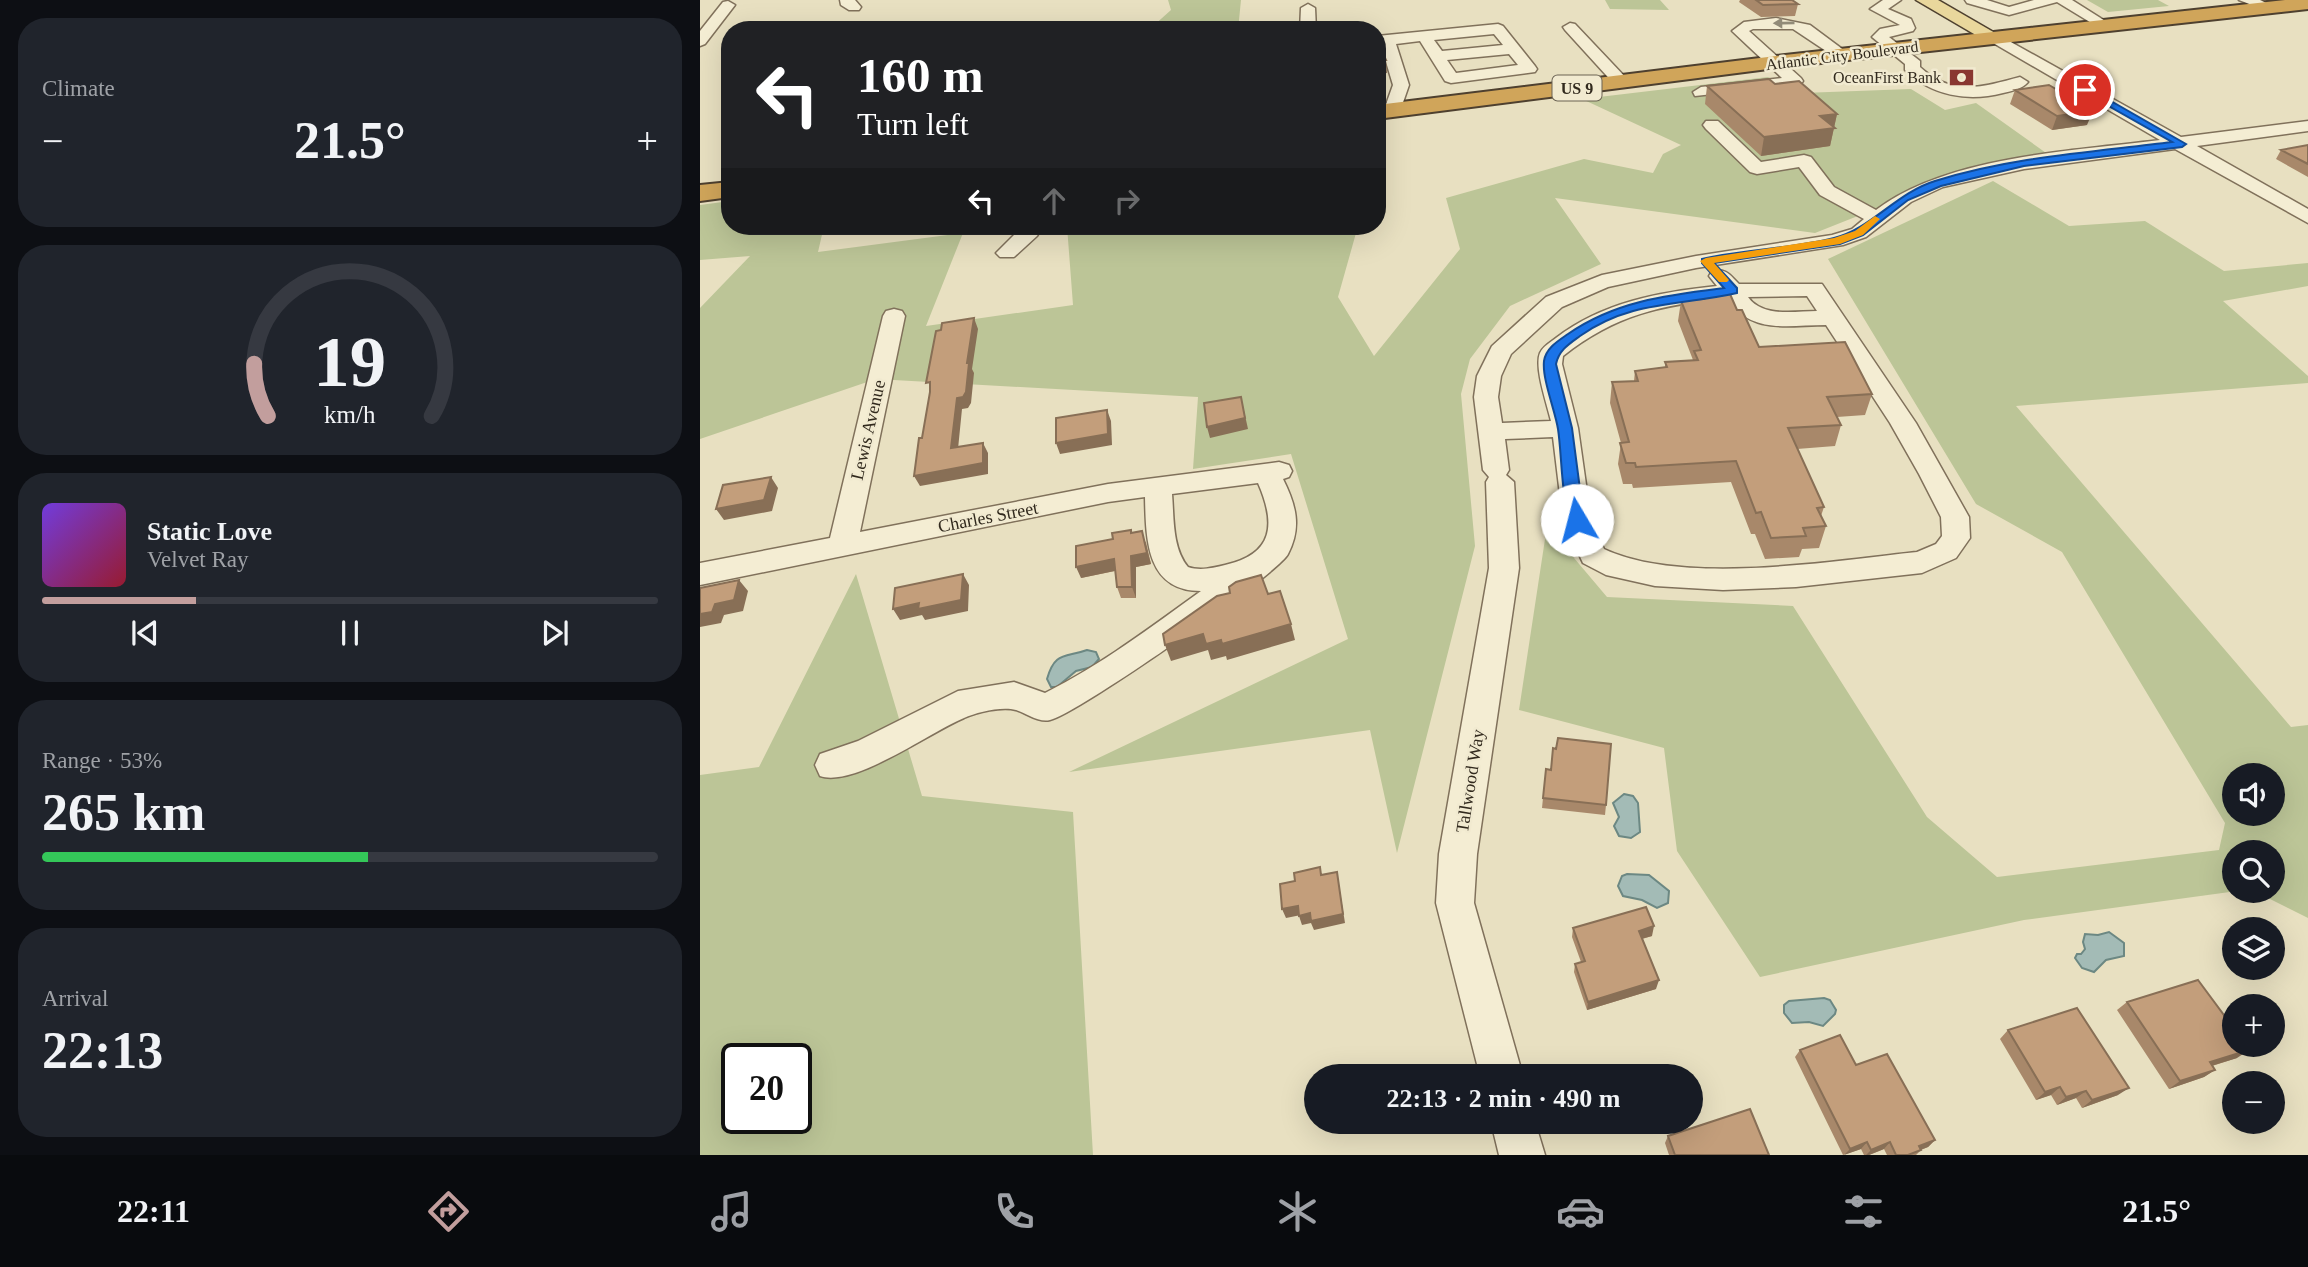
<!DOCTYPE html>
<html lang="en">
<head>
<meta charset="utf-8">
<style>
	:root { --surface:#171b24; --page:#20242c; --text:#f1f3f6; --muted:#9ea1a6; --line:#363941; --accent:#c29e9d }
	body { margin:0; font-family:Georgia,serif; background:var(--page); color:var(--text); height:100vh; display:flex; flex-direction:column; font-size:26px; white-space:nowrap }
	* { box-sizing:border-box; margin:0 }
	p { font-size:23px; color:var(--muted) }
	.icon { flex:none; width:38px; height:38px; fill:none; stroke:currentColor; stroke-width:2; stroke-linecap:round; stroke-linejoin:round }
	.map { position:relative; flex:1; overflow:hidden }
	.drawer { display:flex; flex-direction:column; gap:18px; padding:18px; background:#0d0f14; width:700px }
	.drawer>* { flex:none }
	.banner { position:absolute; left:21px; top:21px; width:665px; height:214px; border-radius:28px; box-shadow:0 7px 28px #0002; background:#202124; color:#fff; overflow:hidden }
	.buttons { position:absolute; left:1522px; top:763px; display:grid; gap:14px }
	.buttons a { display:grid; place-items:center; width:63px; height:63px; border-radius:50%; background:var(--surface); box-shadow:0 7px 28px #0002; font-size:35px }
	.speed { position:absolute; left:21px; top:1043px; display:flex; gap:14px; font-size:35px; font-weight:700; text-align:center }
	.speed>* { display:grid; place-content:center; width:91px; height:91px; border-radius:50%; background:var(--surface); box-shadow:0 7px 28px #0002; line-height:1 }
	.speed .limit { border:4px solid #111; border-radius:10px; background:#fff; color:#111 }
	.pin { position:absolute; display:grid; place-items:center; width:60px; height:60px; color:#fff; margin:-30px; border:4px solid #fff; border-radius:50%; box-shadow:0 2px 7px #0007 }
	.me { position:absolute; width:77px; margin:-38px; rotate:352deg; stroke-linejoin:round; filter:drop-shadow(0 0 5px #0008) }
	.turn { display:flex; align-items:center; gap:24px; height:147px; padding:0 21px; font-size:32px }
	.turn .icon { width:91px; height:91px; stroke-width:2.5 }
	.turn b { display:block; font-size:49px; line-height:60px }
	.lanes { display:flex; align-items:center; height:66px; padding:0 21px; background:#0003; justify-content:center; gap:35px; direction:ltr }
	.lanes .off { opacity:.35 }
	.big { font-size:52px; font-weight:600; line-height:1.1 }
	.drawer .tile { flex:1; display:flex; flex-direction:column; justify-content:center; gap:10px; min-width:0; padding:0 24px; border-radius:28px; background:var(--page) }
	.drawer .dial { align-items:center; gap:0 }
	.dial svg { height:182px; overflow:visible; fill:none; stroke:var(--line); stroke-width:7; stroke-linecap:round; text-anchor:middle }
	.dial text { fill:var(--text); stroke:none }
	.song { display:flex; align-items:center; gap:21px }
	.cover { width:84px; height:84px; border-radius:10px; background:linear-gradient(135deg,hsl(260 70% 55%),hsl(350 70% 35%)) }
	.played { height:7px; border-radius:4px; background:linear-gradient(90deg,var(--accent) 25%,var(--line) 25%) }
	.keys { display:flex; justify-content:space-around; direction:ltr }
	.heat { display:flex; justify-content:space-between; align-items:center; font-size:38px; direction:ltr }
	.charge { height:10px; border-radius:5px; background:linear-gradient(90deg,#34c759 53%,var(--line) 0) }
	.trip { position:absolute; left:604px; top:1064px; width:399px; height:70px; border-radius:35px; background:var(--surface); box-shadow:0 7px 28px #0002; font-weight:600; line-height:70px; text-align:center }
	.tabs { display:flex; height:112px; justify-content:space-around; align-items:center; background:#090b0e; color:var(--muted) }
	.tabs .icon { width:49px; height:49px }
	.tabs .active { color:var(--accent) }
	.tabs b { font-size:32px; color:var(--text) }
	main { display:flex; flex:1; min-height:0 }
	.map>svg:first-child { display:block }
</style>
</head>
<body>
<main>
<section class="drawer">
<div class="tile"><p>Climate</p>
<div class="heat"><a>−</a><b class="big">21.5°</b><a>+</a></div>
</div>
<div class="tile dial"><svg viewBox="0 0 100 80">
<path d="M14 69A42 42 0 1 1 86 69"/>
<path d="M14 69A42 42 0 0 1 8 46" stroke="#c29e9d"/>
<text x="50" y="56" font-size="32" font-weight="700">19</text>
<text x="50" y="72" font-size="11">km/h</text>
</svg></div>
<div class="tile">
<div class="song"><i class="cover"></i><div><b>Static Love</b><p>Velvet Ray</p></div></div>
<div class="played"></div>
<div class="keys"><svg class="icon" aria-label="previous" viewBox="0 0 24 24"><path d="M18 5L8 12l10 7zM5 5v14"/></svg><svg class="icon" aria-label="pause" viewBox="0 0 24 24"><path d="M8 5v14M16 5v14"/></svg><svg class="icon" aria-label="next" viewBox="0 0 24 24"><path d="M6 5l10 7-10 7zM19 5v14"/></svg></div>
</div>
<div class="tile"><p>Range · 53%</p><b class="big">265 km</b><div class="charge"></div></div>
<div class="tile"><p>Arrival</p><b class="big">22:13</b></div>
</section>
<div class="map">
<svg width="1608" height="1155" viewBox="0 0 1608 1155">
	<rect width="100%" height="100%" fill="#e8e0c1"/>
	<path fill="#bcc597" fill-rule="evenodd" d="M468 0H541L538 30H409L452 27 471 10Z
		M905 0H960L969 10 910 9Z
		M1387 0H1458L1469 6 1408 12Z
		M1068 77 1102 93 1211 89 1245 110 1276 103 1356 160 1276 169 1115 233 855 198 901 264 810 306 770 359 761 394 775 546 697 853 670 730 369 772 648 639 591 454 493 469 498 397 176 379 0 439V308L50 256 0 260V205L30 201V226H124L118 252 263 233 226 326 373 305 367 226H658L638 297 674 356 760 249 746 198 884 159 953 173 963 154 981 145 882 99Z
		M1293 181 1369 226 1445 221 1524 271 1608 263V286L1523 301 1608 376V383L1316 406 1591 727 1608 725V918L1554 891H1573V852H1535V891H1537L1324 920 1060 977 977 851 964 748 819 710 847 526 907 597 1093 606 1227 817 1297 877 1519 850 1525 823 1362 552 1276 504 1128 259ZM1573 775V814H1535V775Z
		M156 574 222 796 373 812 393 1155H0V775L59 767ZM37 1059H96V1118H37Z"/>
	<path fill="#a3bbb6" stroke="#6c8883" stroke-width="2" d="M387 650 396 652 399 659 392 667 376 671 357 687H351L347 679C355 651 365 658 387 650Z
		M924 794 933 796 938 803 940 832 931 838 919 836 914 826 919 817 913 803Z
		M927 874 949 875 969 891 968 903 957 908 942 900 923 896 918 886 922 876Z
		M1409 932 1424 943V956L1406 960 1394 972 1382 968 1375 958 1377 954H1381L1385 949 1383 942 1385 934 1398 935Z
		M1124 998 1130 1000 1136 1010 1135 1014 1123 1026 1109 1022 1092 1023 1084 1013V1005L1089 1001Z"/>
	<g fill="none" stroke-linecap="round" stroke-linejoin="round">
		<defs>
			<path id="minor" d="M140 0H155L161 7 159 10H149L141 5Z
				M1183 0H1201L1188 9 1211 19 1215 28 1213 31 1189 37 1220 61V67C1253 97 1282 87 1320 77L1328 82C1322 89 1312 91 1303 93 1268 102 1232 96 1205 70V64L1172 37 1180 29 1200 25 1170 9Z
				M1265 0H1287L1309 7 1334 0H1372L1410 24 1408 27H1398L1357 2 1309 15 1267 3Z
				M1539 0H1560L1577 8 1570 12Z
				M28 1 35 5 5 44 0 46V31L23 2Z
				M608 4 615 8 616 30H600L601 8Z
				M1076 18 1110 25 1149 54 1147 57H1135L1093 29H1053L1049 31 1101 78 1103 81 1101 84 995 96 993 92 1001 87 1082 78 1032 31 1044 22Z
				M870 23 875 24 928 80 930 83 928 86H916L865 30 863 27Z
				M798 24 803 26 835 66 837 69 835 72 751 83 745 81 720 41 696 44 709 85 699 114H687L684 110 693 85 681 45 677 46V36ZM794 34 803 45 742 51 734 40ZM809 54 818 65 756 73 747 60Z
				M1293 32 1481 137 1608 121V131L1497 146 1608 209V223L1475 149 1324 169 1243 187 1211 202 1166 237 1143 245 996 268 908 287 862 307 811 354 801 376 798 397 802 423 851 421C847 404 834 367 840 353 843 346 851 342 856 338 903 302 960 292 1017 286L1009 276 1012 271C1026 268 1030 275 1039 284H1122L1216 423 1269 517 1270 538 1256 558 1222 573 1096 587 1023 590 955 586 906 575 883 563 863 520 853 437 805 439 809 470 806 475 814 482 819 568 777 854 774 903 823 1076H780L736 903 739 854 789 568 786 482 789 477 783 470 774 397 777 376 792 346 846 297 902 275 996 256 1132 235 1152 229 1164 219 1120 195 1099 167 1057 174 1050 172 1006 129 1003 125 1006 121H1018L1061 162 1104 155 1111 157 1134 187 1176 210C1247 156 1373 151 1460 140L1288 40 1285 37ZM1107 296 1117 311C1095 311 1063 318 1048 297ZM1027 298C1051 335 1087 325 1126 325L1190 423 1219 474 1241 517 1242 536 1236 544 1217 552C1131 561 983 586 904 549L891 520 878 428 862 364 863 356C916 314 962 305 1027 298Z
				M323 226H343L337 236 314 257H300L296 253Z
				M194 309 202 311 205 316 160 532 408 484 579 462 589 465 592 471 589 477 583 479C596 505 602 527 588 554 577 575 377 714 350 720 339 723 326 713 316 710 302 706 277 712 264 718 230 732 154 788 120 776L115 765 120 754 158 741 258 691 314 682 345 693C401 665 451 627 501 591 446 591 446 539 445 497L408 502 0 585V563L130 538 183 316 186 311ZM558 483C576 524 574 554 525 565 513 568 500 571 488 567 472 548 474 517 472 494Z
				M791 1122H835L845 1155H799Z"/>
			<path id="major" d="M1216 0H1238L1302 37 1293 43 1286 41Z"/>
			<path id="highway" d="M1585 0H1608V9L1076 68 677 119V105L1076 56Z
				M30 182V197L0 201V185Z"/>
		</defs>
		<use href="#minor" stroke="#80715b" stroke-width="3"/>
		<use href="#major" stroke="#4e402f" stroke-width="3"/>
		<use href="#highway" stroke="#4e402f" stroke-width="4"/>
		<use href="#minor" fill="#f4edd3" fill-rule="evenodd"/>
		<use href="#major" fill="#e9d79c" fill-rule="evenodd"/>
		<use href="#highway" fill="#d0a55a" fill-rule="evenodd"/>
	</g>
	<path fill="#a8886a" d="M1040 0H1092L1098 4 1095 16 1061 17 1039 2Z
		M1075 84 1137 114 1130 146 1061 156 1005 104 1007 86Z
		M1315 90 1387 125 1352 130 1310 104Z
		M1608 145V177L1576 159 1581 150Z
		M1002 295 1037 310 1059 347 1172 394 1165 415 1137 417 1141 425 1135 446 1097 449 1124 507 1121 516 1126 526 1119 548 1102 549 1099 557 1065 559 1055 534H1051L1031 482 933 488 932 484H923L918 464 921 443 910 403 912 382 934 381 935 371 965 367V362L993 360 978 321 981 301 1002 300Z
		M431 530 433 533 446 542 451 564 436 567V598H421L417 587 415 571 381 578 413 539Z
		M851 770 906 805 905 815 842 808 843 798Z
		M873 928 952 936 942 939 956 989 887 1010 874 972 875 964 881 962 872 937Z
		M1427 1002 1537 1058 1512 1066 1515 1070 1504 1077 1469 1089 1417 1010Z
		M1308 1030 1418 1095 1382 1108 1376 1098 1357 1105 1351 1095 1336 1100 1300 1039Z
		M1100 1050 1156 1065 1235 1140 1228 1147 1221 1150 1216 1155H1187L1184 1149 1169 1155H1164L1161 1149 1143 1155 1095 1057Z
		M968 1136 1069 1155H969L965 1143Z"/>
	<path fill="#886f56" d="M677 60H686L687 73 677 74Z
		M1393 111 1387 125 1352 130 1357 116Z
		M1137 114 1130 146 1061 156 1064 137 1120 116Z
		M274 318 278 329 272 369 274 373 271 403 268 408 262 409 257 459 251 448 257 398 267 363Z
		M541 397 548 429 510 438 507 427Z
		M407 410 411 421 412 445 360 454 356 443Z
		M283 443 288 453V474L220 486 214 476Z
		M71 477 78 488 72 511 24 520 16 509Z
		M442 531 451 564 436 567V598L432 587 431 556Z
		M414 559 419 570 381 578 376 567Z
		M263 574 269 585 268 611 225 620 222 615 200 620 193 609 219 603Z
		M39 580 48 591 43 611 24 615 21 623 0 627V614L15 604Z
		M591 624 595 640 527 660 526 656 511 660 508 650 471 661 465 645 503 634Z
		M637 872 645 923 614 930 611 923 602 925 599 916Z
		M598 906 601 915 586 918 582 909Z
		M954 926 952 936 937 940 939 931Z
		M959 980 956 989 887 1010 888 1002Z
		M1549 1050 1537 1058 1498 1070 1510 1062Z
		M1515 1070 1504 1077 1469 1089 1480 1081Z
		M1360 1087 1351 1095 1336 1100 1345 1092Z
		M1429 1088 1418 1095 1382 1108 1392 1100Z
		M1386 1091 1376 1098 1357 1105 1366 1097Z
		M1235 1140 1228 1147 1212 1153 1219 1146Z
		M1167 1142 1161 1149 1144 1155 1150 1149Z
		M1190 1142 1184 1149 1169 1155H1166L1171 1150Z"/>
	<path fill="#c39e7b" stroke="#886f56" stroke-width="2" d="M1056 0H1092L1098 4 1063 5Z
		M677 40 686 60H677Z
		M1069 79 1075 84 1099 81 1137 114 1120 116 1135 128 1064 137 1007 86Z
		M1349 85 1393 111 1357 116 1315 90Z
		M1608 145V164L1581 150Z
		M1030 294 1037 310H1042L1059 347 1145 342 1172 394 1127 397 1141 425 1088 428 1124 507 1117 508 1126 526 1103 528 1106 536 1071 538 1061 512 1056 513 1036 461 936 467 935 463H926L920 443 929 442 912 382 938 381 935 371 967 367 965 362 998 360 994 351 1001 350 981 301 1004 299 1002 295Z
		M274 318 267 363H269L266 392 263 397 257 398 251 448 283 443V463L214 476 219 438H222L230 392V382L226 383 236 331 241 330 242 323Z
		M541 397 545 418 507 427 504 403Z
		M407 410 408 434 356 443V418Z
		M71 477 64 500 16 509 23 485Z
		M431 530V533L442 531 447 553 431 556 432 587H417L414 559 376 567V546L413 539 412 533Z
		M263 574 261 600 218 609 219 603 193 609 195 588Z
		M561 575 568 594 580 591 591 624 522 644 521 640 506 644 503 634 465 645 463 634 517 596 530 593 529 587 536 582Z
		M39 580 34 600 15 604 12 612 0 614V588Z
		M858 738 911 744 906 805 843 798 846 769 851 770 853 748 856 749Z
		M620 867 621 875 637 872 643 914 611 921 610 913 599 916 598 906 582 909 580 884 595 881 594 873Z
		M946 907 954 926 939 931 959 980 888 1002 875 964 885 961 873 928Z
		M1498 980 1535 1030V1045H1545L1549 1050 1510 1062 1515 1070 1480 1081 1427 1002Z
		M1377 1008 1429 1088 1392 1100 1386 1091 1366 1097 1360 1087 1345 1092 1308 1030Z
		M1140 1035 1156 1065 1187 1054 1235 1140 1219 1146 1221 1150 1208 1155H1196L1190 1142 1171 1150 1167 1142 1150 1149 1100 1050Z
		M1050 1109 1069 1155H975L968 1136Z"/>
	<defs><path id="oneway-solid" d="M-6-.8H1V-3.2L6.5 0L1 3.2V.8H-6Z" transform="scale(1.75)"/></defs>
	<use fill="#928b78" href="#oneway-solid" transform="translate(1084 23) rotate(179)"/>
	<path fill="#1a73e8" stroke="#114b97" stroke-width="2" d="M1382 88H1388L1486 144 1482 147 1324 166 1241 186 1208 200 1163 235 1140 244 1014 263 1037 288V293C980 306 931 300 880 336 869 344 859 350 856 364L872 428 884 520 877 525 872 524C861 503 862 454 858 429 855 410 842 379 844 361 846 348 858 341 868 334 915 301 968 295 1024 288L1002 263V259C1045 249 1091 249 1134 238 1171 229 1196 193 1235 181 1311 157 1393 152 1472 142L1382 91Z"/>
	<path fill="#f59e0b" d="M1175 216 1180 219 1163 235 1140 244 1014 263 1029 280 1027 282H1019L1000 261 1006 258 1134 238 1155 231Z"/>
	<defs>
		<symbol id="bank-bare" viewBox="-9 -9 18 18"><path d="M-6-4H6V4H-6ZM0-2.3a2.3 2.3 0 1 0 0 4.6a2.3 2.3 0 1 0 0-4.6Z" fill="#893731" stroke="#f1ead0" stroke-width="2.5" paint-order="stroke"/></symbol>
	</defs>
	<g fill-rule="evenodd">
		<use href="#bank-bare" x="1244" y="60" width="35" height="35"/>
	</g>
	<g text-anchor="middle" stroke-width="5" stroke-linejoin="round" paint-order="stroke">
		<g font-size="16" fill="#31291d" stroke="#f1ead0">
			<text transform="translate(1142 55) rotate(-7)" y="6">Atlantic City Boulevard</text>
		</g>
		<g font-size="16" fill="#31291d" stroke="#f1ead0" text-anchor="end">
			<text x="1241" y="83">OceanFirst Bank</text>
		</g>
		<rect fill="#f1ead0" stroke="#6b6353" stroke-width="2" x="852.5" y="75.5" width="49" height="25" rx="5"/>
		<g font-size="16" font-weight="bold" fill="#31291d">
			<text x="877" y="94">US 9</text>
		</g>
		<g font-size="18" fill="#31291d" stroke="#f1ead0">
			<text transform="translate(168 430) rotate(-77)" y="6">Lewis Avenue</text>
			<text transform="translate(288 517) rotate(-11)" y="6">Charles Street</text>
			<text transform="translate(770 781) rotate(-81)" y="6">Tallwood Way</text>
		</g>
	</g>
</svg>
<div class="buttons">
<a><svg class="icon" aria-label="sound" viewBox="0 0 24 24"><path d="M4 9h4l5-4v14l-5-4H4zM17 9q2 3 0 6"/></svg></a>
<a><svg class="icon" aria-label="search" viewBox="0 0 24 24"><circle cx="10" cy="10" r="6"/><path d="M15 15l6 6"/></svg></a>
<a><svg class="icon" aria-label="layers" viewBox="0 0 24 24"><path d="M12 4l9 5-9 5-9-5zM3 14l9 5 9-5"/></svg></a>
<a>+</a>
<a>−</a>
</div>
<div class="speed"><div class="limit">20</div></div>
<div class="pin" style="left:1385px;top:90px;background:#d93025"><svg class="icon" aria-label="arrive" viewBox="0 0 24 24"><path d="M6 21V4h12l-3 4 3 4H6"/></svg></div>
<svg class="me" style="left:877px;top:520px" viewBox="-20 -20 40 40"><circle r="19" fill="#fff"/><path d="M0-13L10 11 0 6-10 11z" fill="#1a73e8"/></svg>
<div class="trip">22:13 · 2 min · 490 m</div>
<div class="banner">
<div class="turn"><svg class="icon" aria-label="left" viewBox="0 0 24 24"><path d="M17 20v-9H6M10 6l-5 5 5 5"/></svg><div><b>160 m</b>Turn left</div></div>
<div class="lanes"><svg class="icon" aria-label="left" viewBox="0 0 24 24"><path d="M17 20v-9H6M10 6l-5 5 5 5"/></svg><svg class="icon off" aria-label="ahead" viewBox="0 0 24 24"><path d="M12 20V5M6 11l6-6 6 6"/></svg><svg class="icon off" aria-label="right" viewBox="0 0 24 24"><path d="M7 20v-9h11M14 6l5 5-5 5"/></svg></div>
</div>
</div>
</main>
<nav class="tabs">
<b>22:11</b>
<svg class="icon active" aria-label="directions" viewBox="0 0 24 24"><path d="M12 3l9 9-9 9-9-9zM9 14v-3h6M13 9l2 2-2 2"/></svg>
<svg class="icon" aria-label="music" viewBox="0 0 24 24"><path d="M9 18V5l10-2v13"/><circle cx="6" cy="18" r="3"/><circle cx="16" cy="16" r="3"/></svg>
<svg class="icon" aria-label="phone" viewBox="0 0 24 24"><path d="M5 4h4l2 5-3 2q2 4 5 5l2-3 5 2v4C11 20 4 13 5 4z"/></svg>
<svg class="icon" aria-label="climate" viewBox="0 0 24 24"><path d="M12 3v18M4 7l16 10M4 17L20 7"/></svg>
<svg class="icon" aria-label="car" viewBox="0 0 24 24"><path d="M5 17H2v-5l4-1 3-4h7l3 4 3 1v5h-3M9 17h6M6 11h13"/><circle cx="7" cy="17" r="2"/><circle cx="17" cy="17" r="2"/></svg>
<svg class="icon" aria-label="filters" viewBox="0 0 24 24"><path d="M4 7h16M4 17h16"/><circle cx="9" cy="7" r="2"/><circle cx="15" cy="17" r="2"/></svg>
<b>21.5°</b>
</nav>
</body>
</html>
